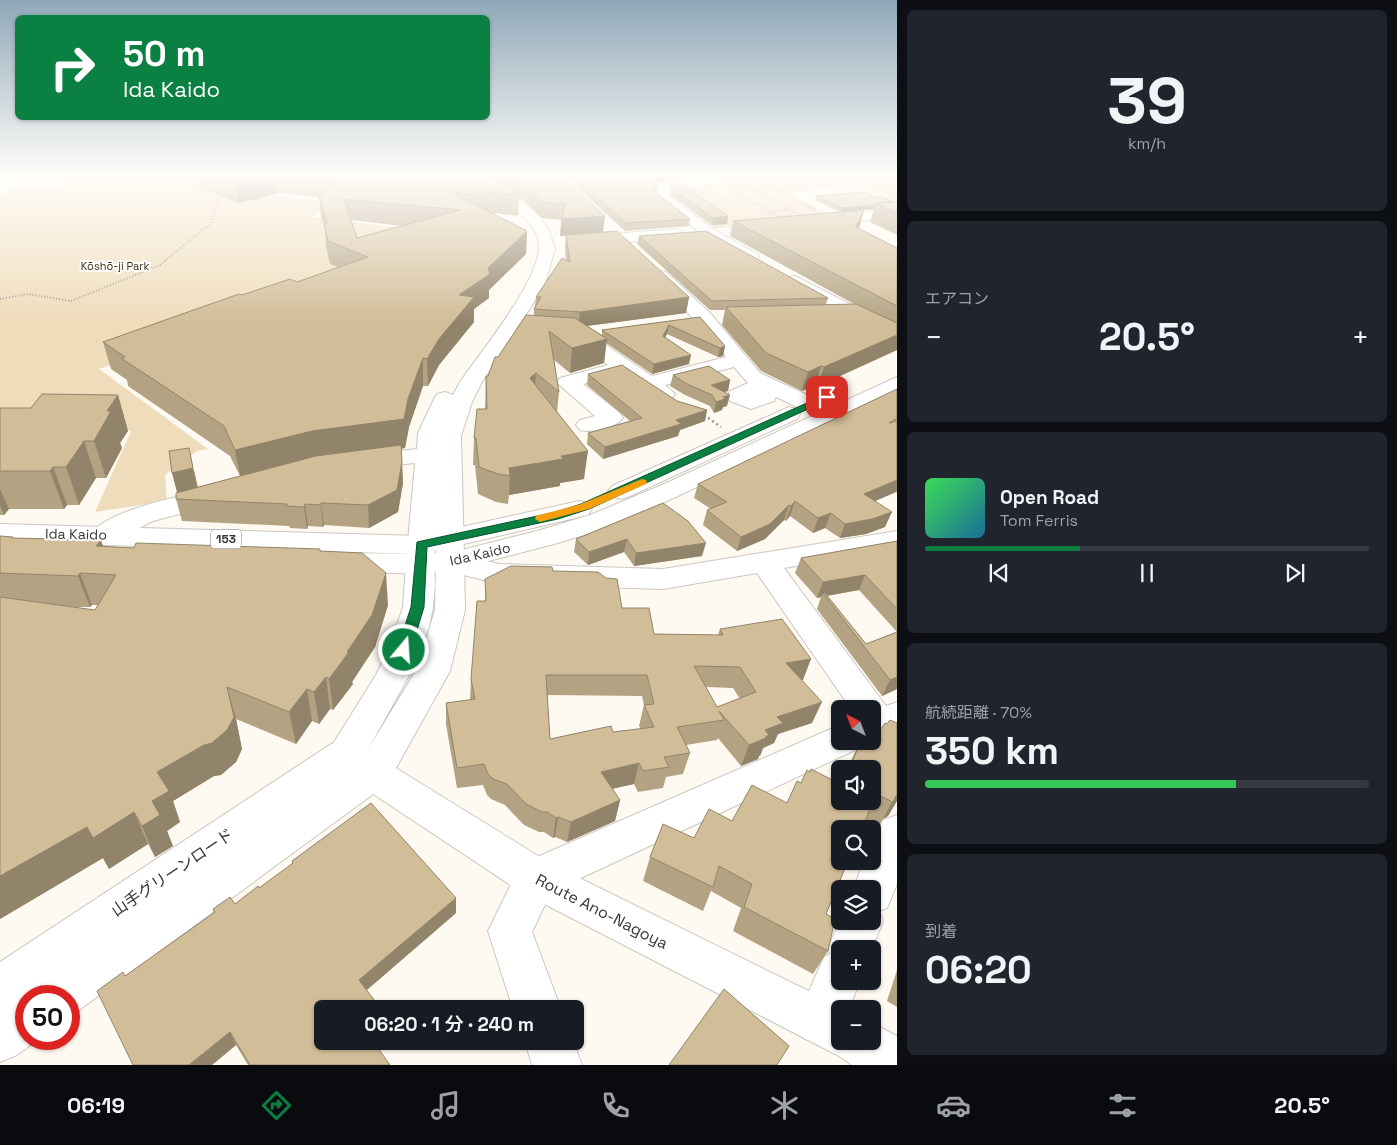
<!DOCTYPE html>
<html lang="ja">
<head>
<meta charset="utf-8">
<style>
	:root { --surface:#171b24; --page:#20242c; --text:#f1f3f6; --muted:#9ea1a6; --line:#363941; --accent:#0b8043 }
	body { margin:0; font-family:"Space Grotesk","Noto Sans JP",sans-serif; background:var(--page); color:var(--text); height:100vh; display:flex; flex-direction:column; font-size:19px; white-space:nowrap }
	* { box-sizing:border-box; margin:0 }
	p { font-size:16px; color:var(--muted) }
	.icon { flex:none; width:28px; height:28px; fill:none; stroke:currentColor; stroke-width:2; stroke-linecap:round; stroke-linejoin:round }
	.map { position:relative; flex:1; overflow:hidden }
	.sheet { display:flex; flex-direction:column; gap:10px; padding:10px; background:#0d0f14; width:500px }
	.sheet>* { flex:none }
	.banner { position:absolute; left:15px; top:15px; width:475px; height:105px; border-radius:8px; box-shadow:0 1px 4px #0004; background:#0b8043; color:#fff; overflow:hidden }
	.needle { width:32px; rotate:318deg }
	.buttons { position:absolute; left:831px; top:700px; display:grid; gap:10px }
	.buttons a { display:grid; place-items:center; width:50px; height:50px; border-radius:8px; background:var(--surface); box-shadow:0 1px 4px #0004; font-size:25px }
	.speed { position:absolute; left:15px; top:985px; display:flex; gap:10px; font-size:25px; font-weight:700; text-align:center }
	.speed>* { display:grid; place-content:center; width:65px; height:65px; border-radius:50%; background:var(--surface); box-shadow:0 1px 4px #0004; line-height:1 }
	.speed .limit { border:8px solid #d22; background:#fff; color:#111 }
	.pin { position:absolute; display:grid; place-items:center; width:42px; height:42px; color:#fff; margin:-21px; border-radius:10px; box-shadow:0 2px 8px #0006 }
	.me { position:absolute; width:55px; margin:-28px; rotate:18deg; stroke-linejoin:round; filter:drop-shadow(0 0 4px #0008) }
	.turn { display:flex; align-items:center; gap:18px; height:105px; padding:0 25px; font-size:22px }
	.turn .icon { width:65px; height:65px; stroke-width:2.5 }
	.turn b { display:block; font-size:35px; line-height:42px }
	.big { font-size:38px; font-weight:600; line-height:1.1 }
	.sheet .card { flex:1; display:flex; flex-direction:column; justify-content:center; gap:8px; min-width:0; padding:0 18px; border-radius:8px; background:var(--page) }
	.sheet .dial { align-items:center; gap:0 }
	.dial b { font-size:65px; line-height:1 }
	.song { display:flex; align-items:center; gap:15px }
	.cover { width:60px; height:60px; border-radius:8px; background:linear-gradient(135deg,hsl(130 70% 55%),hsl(200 70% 35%)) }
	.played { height:5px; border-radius:2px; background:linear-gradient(90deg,var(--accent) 35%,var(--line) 35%) }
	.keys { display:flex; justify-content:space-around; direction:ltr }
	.heat { display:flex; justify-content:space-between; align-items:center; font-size:28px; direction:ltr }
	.charge { height:8px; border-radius:4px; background:linear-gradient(90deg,#34c759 70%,var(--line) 0) }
	.trip { position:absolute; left:314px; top:1000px; width:270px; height:50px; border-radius:8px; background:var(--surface); box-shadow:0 1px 4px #0004; font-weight:600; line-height:50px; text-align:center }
	.dock { display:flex; height:80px; justify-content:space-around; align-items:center; background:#090b0e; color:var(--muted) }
	.dock .icon { width:35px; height:35px }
	.dock .on { color:var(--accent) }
	.dock b { font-size:22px; color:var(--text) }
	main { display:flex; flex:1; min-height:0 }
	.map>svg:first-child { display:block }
</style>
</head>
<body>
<main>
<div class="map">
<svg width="897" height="1065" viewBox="0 0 897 1065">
	<rect width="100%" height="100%" fill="#fefaf2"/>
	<path fill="#efdcba" d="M10 175H205L254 194 332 203 311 217 416 230 234 320 99 369 208 449 197 451 165 475 167 501 95 512 131 431 120 427 0 429V195L15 188H68L66 181 6 178Z
		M483 175H897V207L851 186 787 193 834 217 713 229 701 221 708 219 684 190 624 179Z"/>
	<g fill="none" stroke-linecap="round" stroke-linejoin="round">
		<defs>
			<path id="minor" d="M0 175H9L0 181Z
				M443 175H463L474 177 514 196 539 216 549 231 555 248 545 285 482 382 472 402 461 436 464 556 499 564 663 569 897 531V549L784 568 886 706 897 702V731L872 740V709H851L757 573 663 589 499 584 440 569 436 562V536L434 564 430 571 420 574 410 571 406 564 415 463 364 468 355 466 352 461 355 456 417 449 418 433 434 399 437 394 445 392 453 395 460 382C482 350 536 285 539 249 542 212 473 185 445 178Z
				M715 175H736L730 179 677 191 670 190 668 196 713 229 757 254 759 257 757 260H745L703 235 654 197 660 183H677Z
				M897 209V217L826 224 821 223 819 220 821 217 826 216Z
				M676 229 681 231 684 234 681 237 587 246 582 244 579 241 582 238 587 236Z
				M660 271 666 272 711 314 760 373 818 400 821 405 818 410C803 413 790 403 776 397L774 401 751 409 730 401 727 396 730 391 748 383 734 367 665 385 675 394 672 399C653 403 636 384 621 374L583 384 620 413 623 418C616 428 592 433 580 430L576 425 580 420 595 416 556 382 560 378 608 365 571 339 568 335 571 331 578 329 585 331 652 376 726 357 697 322 654 280 652 276 654 272Z
				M795 276 897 328V342L890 340 789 285 787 281 789 277Z
				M215 488 224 490 228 496 224 502 153 521 114 541 104 544 94 541 90 535C107 509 184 496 215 488Z
				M840 725V741H857L853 751 551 892 532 932 561 1009H513L488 931 521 864Z
				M344 740 357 744 362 755 358 763 374 757 387 762 393 773 387 784 75 1013 69 1015V996H35L36 991 26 996V1039H39L17 1055 0 1062V962L331 744Z
				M897 815V884L887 908 879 911 883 921 872 949H840V981H860L849 1009H840V1031L837 1038 820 1045 803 1038 796 1021 824 957 830 954 828 949 840 919V921H872V889H853L864 861H872V843L883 820Z
				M525 1041H573L582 1065H532Z"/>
			<path id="major" d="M450 553 460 555 464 562 465 610 450 671 396 768 551 864 845 1009H840V1041H872V1023L897 1036V1065H852L839 1056 521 892 331 766 326 755 376 675 390 646 403 607 406 564 410 557 420 554 430 557 434 564 435 585 433 607 429 627 415 665 367 751 417 669 435 610 436 562 440 555Z"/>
			<path id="highway" d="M897 377V391L680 495 610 527 554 544 450 571 420 574 337 571 327 569 323 562 327 555 337 553 420 554 450 553 537 531 590 515 662 485Z
				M789 407 797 409 800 414 797 419 630 496 621 499 612 496 608 491 612 486Z
				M579 501 588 503 592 509 588 515 421 554 0 542V524L421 536Z"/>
		</defs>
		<use href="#minor" stroke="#cbc7c0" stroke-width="2"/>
		<use href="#major" stroke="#cbc7c0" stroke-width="2"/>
		<use href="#highway" stroke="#cbc7c0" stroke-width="2"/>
		<path stroke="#96938e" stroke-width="2" stroke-dasharray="1 2" stroke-linecap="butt" d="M748 175 760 178
			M861 175 887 186
			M761 182 780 190 841 182 826 175
			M741 183 779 175
			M741 186 800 175
			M897 186 876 188 897 197
			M780 191 817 210
			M708 206 725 200 733 190
			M769 212 788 210
			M775 215 736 193 750 187 803 217
			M0 299 28 294 71 301 160 265 210 224 221 192"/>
		<path stroke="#96938e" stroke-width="2.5" stroke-dasharray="2 3" stroke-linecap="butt" d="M704 415 721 427"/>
		<use href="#minor" fill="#fff" fill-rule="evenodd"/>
		<use href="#major" fill="#fff" fill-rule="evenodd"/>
		<use href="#highway" fill="#fff" fill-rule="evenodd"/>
	</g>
	<path fill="#b4a383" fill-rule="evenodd" d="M196 175H561L603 232 689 297 686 313 587 326 602 335V330L700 317 725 346 723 356 718 357 667 334 665 337 689 364 652 374 606 343 604 363 570 373 554 360 559 392 557 412 584 479 560 483V486L509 495 508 504 496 502 478 494 475 465H473L474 438 485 409 486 376H488L498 357 534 315V309L535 306 536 297 566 260 565 248 566 235 560 236 561 220 542 218 523 200 519 198 518 216 492 213 527 231 526 254 489 290V298L474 309V322L439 365 428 386H423L409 427 405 448 401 449 403 483 398 512 369 528 324 525 323 527 308 526 307 529 290 528 289 526 182 521 176 499 177 493 194 470 198 487 240 476 230 456 128 386 127 380 111 369 103 342 242 295 297 282 338 267 330 264 326 247 325 230 321 217 319 197 279 193 239 203 198 187ZM351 220 403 226 357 238Z
		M568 175H668L667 181 658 182 655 192 690 219 689 226 625 231 568 179Z
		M671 188 728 216 727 224 712 225 670 195Z
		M816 196 875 197 893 202 897 201V235L870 222 874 209 864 210 858 228 897 248V350L827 382 818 386 815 385 802 391 761 371 722 325 725 310H710L637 244 639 236 828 298 826 304H854L730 236 733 221 840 212 815 200Z
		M588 374 707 410 705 421 680 430 678 436 603 459 587 444 588 433 630 421 587 385Z
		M673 375 730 380 728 391 724 392 727 406 723 407 722 410 714 413 710 406 685 395 670 386Z
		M897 389V493L896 492 875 501 885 527 866 534 840 538 825 528 813 533 790 516 786 521 784 520 765 539 737 551 703 525 707 510 711 509 694 498 698 484Z
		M118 395 128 431 120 443 122 448 106 478H96L79 505H67L64 509H9L4 515H0V408H31Z
		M663 503 702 556 634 566 624 552 588 565 574 552 576 539Z
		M0 536 14 538 101 540 103 547 134 548 320 549V551L388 605 375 647 352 682 353 684 333 710 330 709 319 724 312 721 296 744 236 719 242 749 236 762 221 775 214 776 173 801 180 822 167 831 173 846 155 857 148 844 109 869 103 858 0 919ZM92 605H98L95 610 68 607H90Z
		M897 541V689L882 696 817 609 821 597 817 598 795 573 801 558ZM859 590 897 632 866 644 827 596Z
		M553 571 622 608 654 634 718 635 720 629 803 680H801L812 723 778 734 774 743 763 748 760 756H759L758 759 741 766 718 738 717 740 686 745 690 753 683 774 666 777 663 788 638 792 634 784 612 789 620 800 615 821 567 842 555 837 553 838 544 832H539L524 825 505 805 491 799 487 795 483 785 457 788 446 724V703L470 700 471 679 485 601V579ZM706 687 733 688 740 699 717 707ZM547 695 642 696 644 705 639 726 641 729 550 739Z
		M860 741H872L897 801 888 816 883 819 878 827 865 820 826 914 828 951 813 974 733 931 741 908 711 891 703 911 643 881 650 857 732 821 787 803 840 801 872 769H847Z
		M292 861 456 913 367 990 322 1009 390 1065H248L236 1045 212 1065H133L125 976 214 913 213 909 235 904 259 888 292 864Z
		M897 970V1007L887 1001Z"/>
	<path fill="#92846a" d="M269 175H276L279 193 239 203 236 182Z
		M659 175H668L667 181 658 182 652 198 654 191Z
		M875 205 874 209 864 210 860 225 851 242 841 213 842 208Z
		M605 216 603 232 560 236 562 219Z
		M728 216 727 224 712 225 713 218Z
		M527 231 526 254 489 290V298L474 309V322L439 365 428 386 427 359 459 295Z
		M689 297 686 313 578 327 580 312Z
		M669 325 667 334 661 345 663 336Z
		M897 335V350L818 386 824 367Z
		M607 339 604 363 570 373 572 348Z
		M725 346 723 356 718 357 720 348Z
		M691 355 689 364 652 374 654 364Z
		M423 358V386L409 427 405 448 316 460 241 480 235 450 312 431 408 399Z
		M821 366 815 385 802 391 808 372Z
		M536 373 534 399 530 378Z
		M730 380 728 391 712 395 711 385Z
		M118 395 128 431 120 443 122 448 106 478 94 441 107 411Z
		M730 395 727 406 723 407 722 410 714 413 716 402 723 397Z
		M707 410 705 421 680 430 678 436 603 459 605 447 676 420Z
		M84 441 96 478 79 505 66 467Z
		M189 448 198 491 178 496 172 473Z
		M588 451 584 479 560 483V486L509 495 510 476 509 468 561 456Z
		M402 462 403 483 398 512 369 528 368 505Z
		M53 467 67 505 64 509 50 471Z
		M897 480V489L896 492 859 508 864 494Z
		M0 489 9 509 4 515 0 506Z
		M795 501 790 516 786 521 791 506Z
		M321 503 324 525 323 527 321 505Z
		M305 504 308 526 307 529 304 507Z
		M789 505 784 520 765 539 737 551 741 537Z
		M892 512 885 527 866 534 840 538 845 524Z
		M831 513 825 528 813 533 818 518Z
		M627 539 624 552 588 565 589 552Z
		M101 540 111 571 96 546Z
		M706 543 702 556 634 566 636 553Z
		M80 573 92 605 90 607 78 576Z
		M386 573 388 605 375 647 352 682 353 684 333 710 329 679 347 652Z
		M865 575 859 590 825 596 823 593 821 597 817 598 823 582Z
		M811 659 803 680 778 684 786 663Z
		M326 677 330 709 319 724 314 692Z
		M897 677V689L882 696 890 680Z
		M227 687 236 719 242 749 236 762 221 775 214 776 173 801 180 822 167 831 173 846 155 857 142 826 152 801 157 772Z
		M307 689 312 721 296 744 289 712Z
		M822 702 812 723 778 734 774 743 763 748 760 756H759L758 759 741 766 749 745 777 717Z
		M639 763 634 784 597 792 601 772Z
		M896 794H897V801L888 816 883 819Z
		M620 800 615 821 567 842 571 822Z
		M134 812 148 844 109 869 103 858 0 919V876L87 827Z
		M558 817 555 837 553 838 556 818Z
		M456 898V913L362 994 359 980Z
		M230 1032 236 1045 212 1065H189Z"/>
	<path fill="#d1bd98" stroke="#92846a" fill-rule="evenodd" d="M214 175H269L236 182Z
		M295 175H484L504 183 519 195 476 191 482 195 450 192 527 231 488 268 490 274 459 295 474 297 439 339 427 359 423 358 408 399 404 419 312 431 235 450 224 426 121 358 125 357 103 342 239 294 242 295 290 279 297 282 368 257 328 241 324 224H327L319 196 341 179ZM344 199 460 210 357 238Z
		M506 175H561L605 216 562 219 565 204 543 202 524 185Z
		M571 175H665H659L654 191 690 219 626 223Z
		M672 185H684L728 216 713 218 671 188Z
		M864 192 875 197 884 198 893 202 876 203 875 205 842 208 816 196Z
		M897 201V213L876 203Z
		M864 210 856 227 897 248V306L733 221Z
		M617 231 689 297 580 312 534 309 541 297H536L562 258 570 262 566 235Z
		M706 231 828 298 712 301 639 236Z
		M856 304 897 323V335L833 363 824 367 821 366 808 372 766 353 726 307Z
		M526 315 575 318 607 339 572 348 549 331 559 392 536 373 530 378 588 451 561 456 563 459 509 468 510 476 498 474 479 467 476 438H474L477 409H487L486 376H488L495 357H498Z
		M700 317 725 346 720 348 669 325 663 336 691 355 654 364 602 330Z
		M622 365 677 401 707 410 676 420 681 424 605 447 588 433 642 418 588 374Z
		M709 366 730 380 711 385 730 395 723 397 725 399 716 402 712 395 687 384 673 375Z
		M897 389V418L889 423 897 421V480L864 494 892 512 872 519 845 524 831 513 818 518 795 501 791 506 789 505 770 524 741 537 707 510 727 502 698 484Z
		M42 394 118 395 107 411H111L94 441H84L66 467H53L50 471H0V408H31Z
		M401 445 402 462 397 490 368 505 321 503V505L305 504 304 507 286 506 287 504 176 499V493L316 456Z
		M189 448 193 468 172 473 169 451Z
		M663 503 688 521 706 543 636 553 627 539 589 552 576 539Z
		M0 536 13 537 12 538 101 540 96 546 134 548 136 543 320 549V551L362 553 386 573 372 615 347 652H349L329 679 326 677 314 692 307 689 289 712 227 687 234 717 227 730 212 743 204 745 157 772 169 791 152 801 160 815 142 826 134 812 93 838 87 827 0 876V597L95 610 116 575 80 573 78 576 0 573Z
		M897 541V609L865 575 823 582 801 558Z
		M511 566 552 567 553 571 598 572 606 578 617 579 622 608H649L654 634 723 635 720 629 782 619 811 659 786 663 822 702 777 717 783 723 765 730 769 735 765 737 766 738 749 745 719 711 724 720 677 727 690 753 664 757 669 767 643 771 639 763 601 772 620 800 571 822 558 817 556 818 547 812H542L526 804 507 784 493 779 488 774 484 764 457 768 446 703 475 699 471 679 477 601H486L485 579ZM694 666 740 667 756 692 717 707ZM546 675H647L654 704 644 705 654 727 613 732 611 726 550 739Z
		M823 593H825L866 644 897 632V677L890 680Z
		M890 720 897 723V794L893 802 876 794 862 829H840V861H848L826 914 835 919 828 951 744 907 752 884 719 866 713 887 650 857 663 824 694 838 709 809 732 821 752 785 787 803 797 781 801 783 807 770 810 772 811 769 840 784V801H872V769H849L861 741H872V734L876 736 885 723 887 724Z
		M371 803 456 898 359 980 381 1009H322V1041H373L390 1065H250L230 1032 189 1065H133L97 991 123 972 125 976 215 912 213 909 230 897 235 904 258 886 259 888 293 863 292 861Z
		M724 989 789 1046 777 1065H669Z"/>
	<linearGradient id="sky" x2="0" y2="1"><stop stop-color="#8fa8b9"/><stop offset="0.54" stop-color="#fffdf9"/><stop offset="1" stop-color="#fffdf9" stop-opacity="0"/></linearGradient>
	<rect width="897" height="324" fill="url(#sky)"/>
	<path fill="#0b8043" stroke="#07532c" d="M827 394 832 397 830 399 589 509 558 519 427 547 424 607 411 650 409 654H399L397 650 411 607 417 542 556 512 581 504Z"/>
	<path fill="#f59e0b" d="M642 479 646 480 647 482 646 484 589 509 540 522 535 519 536 516 581 504Z"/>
	<g text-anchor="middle" stroke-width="4" stroke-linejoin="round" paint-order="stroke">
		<g font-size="11" fill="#3d2e0f" stroke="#fff">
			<text x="115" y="270">Kōshō-ji Park</text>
		</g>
		<rect fill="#fff" stroke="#747371" stroke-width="1" x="211" y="529.5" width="30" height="19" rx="4"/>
		<g font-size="12" font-weight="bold" fill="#383734">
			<text x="226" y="543">153</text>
		</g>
		<g font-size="14" fill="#383734" stroke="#fff">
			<text transform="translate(76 534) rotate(1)" y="5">Ida Kaido</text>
			<text transform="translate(480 554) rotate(-13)" y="5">Ida Kaido</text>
		</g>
		<g font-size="16" fill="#383734" stroke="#fff">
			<text transform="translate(172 872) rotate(-34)" y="6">山手グリーンロード</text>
			<text transform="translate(602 911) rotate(27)" y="6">Route Ano-Nagoya</text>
		</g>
	</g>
</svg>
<div class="buttons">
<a><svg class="needle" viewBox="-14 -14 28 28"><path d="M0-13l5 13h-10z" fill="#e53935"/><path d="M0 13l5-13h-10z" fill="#9ea1a6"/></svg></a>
<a><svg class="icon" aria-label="sound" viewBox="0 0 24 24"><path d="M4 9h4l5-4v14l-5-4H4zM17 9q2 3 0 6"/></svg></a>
<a><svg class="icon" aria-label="search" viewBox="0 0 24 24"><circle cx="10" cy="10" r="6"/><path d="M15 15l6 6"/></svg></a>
<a><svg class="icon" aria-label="layers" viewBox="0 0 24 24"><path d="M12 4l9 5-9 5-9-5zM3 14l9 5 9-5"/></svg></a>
<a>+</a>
<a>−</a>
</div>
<div class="speed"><div class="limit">50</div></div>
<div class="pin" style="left:827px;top:397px;background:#d93025"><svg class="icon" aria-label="arrive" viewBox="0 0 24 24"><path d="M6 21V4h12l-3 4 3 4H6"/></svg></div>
<svg class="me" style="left:404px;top:650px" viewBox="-20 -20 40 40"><circle r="17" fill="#0b8043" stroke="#fff" stroke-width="3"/><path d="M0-11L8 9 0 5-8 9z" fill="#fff"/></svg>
<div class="trip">06:20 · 1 分 · 240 m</div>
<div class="banner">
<div class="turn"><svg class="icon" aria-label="right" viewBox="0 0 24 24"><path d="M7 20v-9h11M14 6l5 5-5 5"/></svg><div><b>50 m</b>Ida Kaido</div></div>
</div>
</div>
<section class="sheet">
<div class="card dial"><b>39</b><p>km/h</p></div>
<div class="card"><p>エアコン</p>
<div class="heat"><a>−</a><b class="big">20.5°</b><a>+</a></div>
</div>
<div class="card">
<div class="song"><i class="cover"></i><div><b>Open Road</b><p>Tom Ferris</p></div></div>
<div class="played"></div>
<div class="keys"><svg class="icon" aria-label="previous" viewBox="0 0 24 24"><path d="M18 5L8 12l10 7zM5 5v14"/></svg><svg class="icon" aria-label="pause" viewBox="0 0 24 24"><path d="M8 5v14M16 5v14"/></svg><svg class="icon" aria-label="next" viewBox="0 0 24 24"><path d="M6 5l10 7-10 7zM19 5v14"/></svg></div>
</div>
<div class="card"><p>航続距離 · 70%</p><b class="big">350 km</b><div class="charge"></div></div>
<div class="card"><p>到着</p><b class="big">06:20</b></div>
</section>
</main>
<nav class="dock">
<b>06:19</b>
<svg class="icon on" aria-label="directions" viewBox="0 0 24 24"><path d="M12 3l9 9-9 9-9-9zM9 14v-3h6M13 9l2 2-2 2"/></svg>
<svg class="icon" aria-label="music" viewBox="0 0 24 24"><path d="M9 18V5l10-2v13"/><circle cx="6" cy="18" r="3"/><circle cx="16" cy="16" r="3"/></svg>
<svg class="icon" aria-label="phone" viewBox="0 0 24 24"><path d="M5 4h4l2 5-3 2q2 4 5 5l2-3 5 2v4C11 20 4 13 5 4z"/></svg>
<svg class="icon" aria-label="climate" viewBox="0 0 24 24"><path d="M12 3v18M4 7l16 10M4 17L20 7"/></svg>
<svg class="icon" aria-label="car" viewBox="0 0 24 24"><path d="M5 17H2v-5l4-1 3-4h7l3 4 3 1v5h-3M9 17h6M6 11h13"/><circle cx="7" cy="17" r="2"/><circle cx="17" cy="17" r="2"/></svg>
<svg class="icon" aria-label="filters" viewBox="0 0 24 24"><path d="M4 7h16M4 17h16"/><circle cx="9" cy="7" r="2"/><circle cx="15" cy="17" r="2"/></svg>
<b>20.5°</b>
</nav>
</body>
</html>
